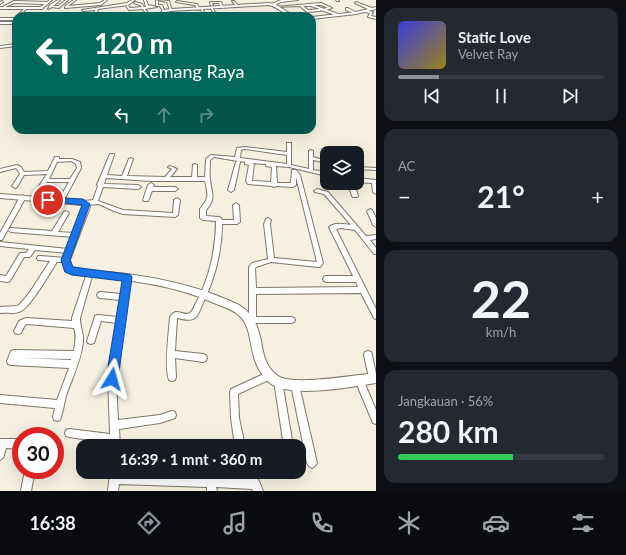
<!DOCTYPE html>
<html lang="id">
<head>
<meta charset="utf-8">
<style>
	:root { --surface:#171b24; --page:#242831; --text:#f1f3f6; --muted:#9ea1a6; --line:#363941; --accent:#8c9099 }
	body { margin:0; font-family:Lato,sans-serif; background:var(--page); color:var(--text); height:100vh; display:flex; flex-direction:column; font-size:15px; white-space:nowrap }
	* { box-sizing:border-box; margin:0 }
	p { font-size:13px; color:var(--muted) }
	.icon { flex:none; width:22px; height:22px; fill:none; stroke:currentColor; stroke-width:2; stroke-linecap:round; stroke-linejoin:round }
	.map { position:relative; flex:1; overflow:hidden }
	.sheet { display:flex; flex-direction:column; gap:8px; padding:8px; background:#0d0f14; width:250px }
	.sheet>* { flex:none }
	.banner { position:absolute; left:12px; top:12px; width:304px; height:122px; border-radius:12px; box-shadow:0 4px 16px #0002; background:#00695c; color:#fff; overflow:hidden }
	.controls { position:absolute; left:320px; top:146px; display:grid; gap:8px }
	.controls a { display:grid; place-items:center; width:44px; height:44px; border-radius:8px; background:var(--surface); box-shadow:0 4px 16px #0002; font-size:20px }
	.speed { position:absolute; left:12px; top:427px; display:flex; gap:8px; font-size:20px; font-weight:700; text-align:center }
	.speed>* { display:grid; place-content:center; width:52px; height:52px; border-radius:50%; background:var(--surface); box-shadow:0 4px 16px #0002; line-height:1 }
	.speed .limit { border:6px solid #d22; background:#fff; color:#111 }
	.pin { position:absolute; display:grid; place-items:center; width:34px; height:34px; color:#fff; margin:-17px; border:2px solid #fff; border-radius:50%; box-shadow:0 1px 4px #0007 }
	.me { position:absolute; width:44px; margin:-22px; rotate:8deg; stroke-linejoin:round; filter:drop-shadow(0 0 3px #0008) }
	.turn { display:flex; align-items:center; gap:14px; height:84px; padding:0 16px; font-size:18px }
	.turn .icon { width:52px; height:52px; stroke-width:2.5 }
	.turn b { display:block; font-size:28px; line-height:34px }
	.lanes { display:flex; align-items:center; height:38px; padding:0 16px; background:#0003; justify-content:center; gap:20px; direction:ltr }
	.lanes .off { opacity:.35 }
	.big { font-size:30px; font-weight:700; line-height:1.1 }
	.sheet .widget { flex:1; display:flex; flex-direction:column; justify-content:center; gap:6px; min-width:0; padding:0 14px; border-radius:12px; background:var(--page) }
	.sheet .dial { align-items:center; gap:0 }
	.dial b { font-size:52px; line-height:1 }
	.song { display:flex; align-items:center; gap:12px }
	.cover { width:48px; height:48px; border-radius:6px; background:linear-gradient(135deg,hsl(240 70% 55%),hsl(50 70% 35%)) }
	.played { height:4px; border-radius:2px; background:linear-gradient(90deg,var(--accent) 20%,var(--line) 20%) }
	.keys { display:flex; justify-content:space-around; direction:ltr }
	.heat { display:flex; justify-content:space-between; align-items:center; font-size:22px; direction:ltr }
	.charge { height:6px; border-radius:3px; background:linear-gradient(90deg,#34c759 56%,var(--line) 0) }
	.trip { position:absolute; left:76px; top:439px; width:230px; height:40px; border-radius:12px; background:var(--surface); box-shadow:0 4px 16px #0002; font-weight:700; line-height:40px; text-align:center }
	.tabs { display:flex; height:64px; justify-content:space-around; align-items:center; background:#090b0e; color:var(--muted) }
	.tabs .icon { width:28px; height:28px }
	.tabs .active { color:var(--accent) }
	.tabs b { font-size:18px; color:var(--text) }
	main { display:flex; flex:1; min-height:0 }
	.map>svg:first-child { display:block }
</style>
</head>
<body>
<main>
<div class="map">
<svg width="376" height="491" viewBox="0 0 376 491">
	<rect width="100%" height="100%" fill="#f5f0e1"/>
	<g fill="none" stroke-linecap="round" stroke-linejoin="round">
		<defs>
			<path id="street" d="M50 0H52L42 9H26L19 16H17L24 9H0V7H3L14 1 47 2ZM14 3 45 4 40 7H5Z
				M58 0H60L53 6H58L66 0H68L59 8 52 7 48 9 50 5Z
				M74 0H76L68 6 100 3 105 0H107L101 5 65 8 66 5Z
				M132 0H135L128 5 98 9C97 13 96 16 91 16L94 14 95 10 83 11 82 10 127 3Z
				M144 0H146L148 5 157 7 145 9 150 16H148L143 9 129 10 126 6 128 5 130 8 142 7 140 5 134 3 135 2 142 4 144 7H150H146Z
				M157 0 158 1V5H162L165 12H163L160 6H156V1Z
				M158 0 169 1 172 11 170 10 167 2Z
				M281 0H298L281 2 272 6 270 5Z
				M336 0H338L339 1H337Z
				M177 1 197 4 200 9 198 10 195 5 176 2Z
				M232 1H234L239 7H237Z
				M0 2 2 1 3 2 0 4Z
				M210 2H221L223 7 221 8 219 3H212L213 5 211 6Z
				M356 2 372 8V9L370 10 355 3Z
				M321 3 332 8 326 10 325 8H328L321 5H314L338 14V16L321 10 320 11 307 12 300 6 275 7ZM303 6H311L320 9 308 10Z
				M210 7H212L216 14H214Z
				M202 8 203 9 204 14 203 15 174 16 173 15 202 13 201 9Z
				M346 8H348L357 13 355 14 346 10Z
				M365 10 373 12 371 16 376 17V19L368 17 370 13 364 12Z
				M62 14H64V16H62Z
				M263 14H265V16H263Z
				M0 18H16V20H0Z
				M16 44V46L0 48V46Z
				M287 143H291V165L309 169V151L311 150 313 151V157L327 161V163L313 160V170L327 172V176L289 167 276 166 277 183H291L292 170H296L300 175 323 263 320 267H318L271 262 256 267 255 268 256 288 358 287 356 282H326L324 281 323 279 324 277 326 276H353L329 227C335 222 344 224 351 225L324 194 315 192 314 191 317 189 328 192 366 236 376 235V239L370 240 376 248V254H374L355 230 341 228 336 229 376 309V319L374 318 361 293 256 294V317H291L294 318 295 320 294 322 291 323H249L246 322 245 320 246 318 249 317V267L252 263 268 259 264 224 266 219 268 218 271 220 270 224 274 258 317 262 296 177V185L293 187 276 186 274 187 272 186 248 184 246 181 249 165 245 164V163L246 162 239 161 240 162 234 190 231 192 228 190 236 162 238 161 214 157 210 160C210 166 209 173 210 179 211 193 217 198 206 210V216L219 217 221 218 222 220H234L233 205 236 203 239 205 240 222 237 224H222C222 251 215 278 203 303 201 307 199 314 196 317 191 322 183 319 177 318L175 351 203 354 206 355 207 358 206 361 203 362 175 358 176 377 175 380 172 381 169 380C164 367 169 332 170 317 177 306 183 317 190 313 192 312 194 307 195 305 209 280 216 249 216 221L203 220 200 218V209C210 197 208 195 205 181H151L106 178 104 184 138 185 141 187 138 189 103 187 98 201 123 210 173 213 174 200 177 198 180 200 178 215 175 217 123 214 114 211 99 204 85 205 82 203 85 201 93 200 98 186 97 185 110 154H114V155L107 175 122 176 129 159 131 158 133 159 127 176 165 177 172 169 168 167 170 166 177 169 170 177H192L193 165 195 164 197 165V177H205L206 159 211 155 235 157 237 148 245 147 287 152ZM245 149 287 155V164L240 158 241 150ZM252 163 266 164V166L272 167 271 182 252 181 254 164Z
				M55 157H59V159H72L80 162 81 168 63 202 61 203 58 201 69 182H47L36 199 34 200 31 198 47 174 24 175 17 187 15 188 12 186 20 174 16 168 0 172V169L17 165 21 167 24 172 48 171ZM71 161 76 164 77 168 70 179H49L57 162Z
				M357 167 376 168V170L357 169Z
				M357 178 376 180V194L373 192 372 183 357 182Z
				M151 183 154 185 153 187H175L178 189 175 191H152L148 201H144L143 200 148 185Z
				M348 183H354L358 196 357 197H353L352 196Z
				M23 195 26 197 2 240H0V233L20 197Z
				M370 209 372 210 376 218V227L373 225 367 211Z
				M66 211 69 213 58 232 74 233H76L77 235 76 237H74L11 232 8 230 11 228 52 231 64 212Z
				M0 242 68 249H70L71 251 70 253H68L35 250 30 257H24L10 281 8 282 0 281V275L6 276 20 253H26L29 249 0 246Z
				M38 256H40L66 258H68L69 260 68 262H57C50 272 30 309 19 312 13 314 6 312 0 313V307L17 306 20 304 30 292 50 261 38 260 37 258Z
				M90 270 92 271 93 273 80 318C80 327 84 334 83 342 81 361 72 378 66 396 64 404 63 412 60 420L57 421 54 420 53 417 55 408 0 403V395L57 400 69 368 11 365 8 364 7 361 11 351 14 350 74 351C75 343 77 336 74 328L27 324 25 325 21 333 18 334 15 333 14 331 19 321 26 318 72 321V318L87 273 88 271ZM24 358 71 359V360Z
				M127 275 129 276 130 278 116 379 118 420 160 415 172 411 175 412 176 415 175 418 160 423 119 429 120 446H110V443L69 437 66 436 65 433 66 430 69 429 110 434 108 379 117 323 101 321 94 343 91 344 88 343 87 341 95 316 98 315 118 317 120 300 100 298 98 297 97 295 98 293 100 292 121 294 124 278 125 276Z
				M368 351 371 352 372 355 376 374V380L373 382 370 381 369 378 364 355 365 352Z
				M270 371 273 372 274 375 273 378 238 394 239 418 245 446H235L231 418 230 392 231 389Z
				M359 376 362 377 376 410V424L373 423 355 380 356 377Z
				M278 377 281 378 282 381 293 446H267L269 443 283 440 274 381 275 378Z
				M295 381 298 382 299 385 317 463 315 466 312 468 309 466 307 463 291 385 292 382Z
				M0 439H21V449L6 448 3 458 0 460Z
				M25 470H35L31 491H21Z
				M110 472H120L119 474 248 479 245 472H255L258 480 259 481 263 491H253L252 489 216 487 217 491H207V487L119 484 118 491H108Z"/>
			<path id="secondary" d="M269 3 275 4 294 16C285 16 278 7 269 5L171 11 165 12 162 16H151L160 14 163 10 171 9Z
				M376 7V9L356 14 312 19V17L356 12Z
				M127 14 136 16H112L114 15Z
				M0 22H16V24H0Z
				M0 194 88 201 90 207 70 260 72 267C87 272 110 271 127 274 165 279 204 288 239 305 253 313 258 326 261 341 263 354 266 368 278 376 293 386 356 375 376 373V383C351 387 292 398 271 384 262 377 255 364 253 353 249 338 250 323 236 313 229 308 221 306 214 303 170 283 120 279 72 274L65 271 62 260 82 207V205L0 198Z"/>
		</defs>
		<use href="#street" stroke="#7c776a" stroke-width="2"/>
		<use href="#secondary" stroke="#7c776a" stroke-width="2"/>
		<use href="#street" fill="#fff" fill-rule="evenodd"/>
		<use href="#secondary" fill="#fff" fill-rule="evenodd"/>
	</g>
	<path fill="#1a73e8" stroke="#114b97" d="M48 197 83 199 90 204 70 260 73 267 127 274 131 275 132 278 118 379 116 384 112 385 108 384 106 379 122 281 72 275 65 272 61 260 82 205 45 201V198Z"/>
</svg>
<div class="controls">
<a><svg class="icon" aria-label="layers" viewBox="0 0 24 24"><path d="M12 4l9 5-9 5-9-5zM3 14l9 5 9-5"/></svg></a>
</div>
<div class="speed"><div class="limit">30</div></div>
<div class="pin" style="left:48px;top:200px;background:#d93025"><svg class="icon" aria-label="arrive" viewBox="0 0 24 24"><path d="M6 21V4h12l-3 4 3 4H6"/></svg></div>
<svg class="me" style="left:112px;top:379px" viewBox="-20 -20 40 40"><path d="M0-17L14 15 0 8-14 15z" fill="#1a73e8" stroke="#fff" stroke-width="4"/></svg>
<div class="trip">16:39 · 1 mnt · 360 m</div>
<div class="banner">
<div class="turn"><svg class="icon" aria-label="left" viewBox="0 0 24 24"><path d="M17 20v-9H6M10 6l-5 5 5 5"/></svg><div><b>120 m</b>Jalan Kemang Raya</div></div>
<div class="lanes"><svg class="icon" aria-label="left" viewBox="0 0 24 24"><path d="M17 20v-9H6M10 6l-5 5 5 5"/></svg><svg class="icon off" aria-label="ahead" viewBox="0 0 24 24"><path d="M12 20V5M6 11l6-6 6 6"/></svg><svg class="icon off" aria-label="right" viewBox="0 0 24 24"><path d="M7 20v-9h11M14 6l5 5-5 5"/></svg></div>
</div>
</div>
<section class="sheet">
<div class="widget">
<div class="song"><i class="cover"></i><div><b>Static Love</b><p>Velvet Ray</p></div></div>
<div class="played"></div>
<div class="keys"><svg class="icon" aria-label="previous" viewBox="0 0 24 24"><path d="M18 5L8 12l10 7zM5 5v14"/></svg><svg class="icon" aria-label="pause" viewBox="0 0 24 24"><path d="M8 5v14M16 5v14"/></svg><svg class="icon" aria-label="next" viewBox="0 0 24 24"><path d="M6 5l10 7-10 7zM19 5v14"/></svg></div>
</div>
<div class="widget"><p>AC</p>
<div class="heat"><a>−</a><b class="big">21°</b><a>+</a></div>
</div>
<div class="widget dial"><b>22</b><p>km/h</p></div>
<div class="widget"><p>Jangkauan · 56%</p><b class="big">280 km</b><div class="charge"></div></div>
</section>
</main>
<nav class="tabs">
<b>16:38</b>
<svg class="icon active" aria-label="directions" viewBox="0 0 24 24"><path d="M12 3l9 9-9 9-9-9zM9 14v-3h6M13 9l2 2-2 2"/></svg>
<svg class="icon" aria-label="music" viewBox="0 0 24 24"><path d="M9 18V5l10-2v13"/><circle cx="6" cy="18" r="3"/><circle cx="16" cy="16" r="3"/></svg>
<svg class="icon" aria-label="phone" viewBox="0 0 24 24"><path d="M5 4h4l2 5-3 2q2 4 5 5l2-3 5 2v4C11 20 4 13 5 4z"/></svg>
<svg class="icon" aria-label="climate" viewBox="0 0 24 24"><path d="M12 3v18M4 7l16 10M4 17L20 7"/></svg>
<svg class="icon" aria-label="car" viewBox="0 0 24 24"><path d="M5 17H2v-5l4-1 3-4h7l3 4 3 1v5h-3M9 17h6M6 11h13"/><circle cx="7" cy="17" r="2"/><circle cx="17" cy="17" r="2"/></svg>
<svg class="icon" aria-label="filters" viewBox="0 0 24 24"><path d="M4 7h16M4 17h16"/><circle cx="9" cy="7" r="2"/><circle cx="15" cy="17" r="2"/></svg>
</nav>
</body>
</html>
